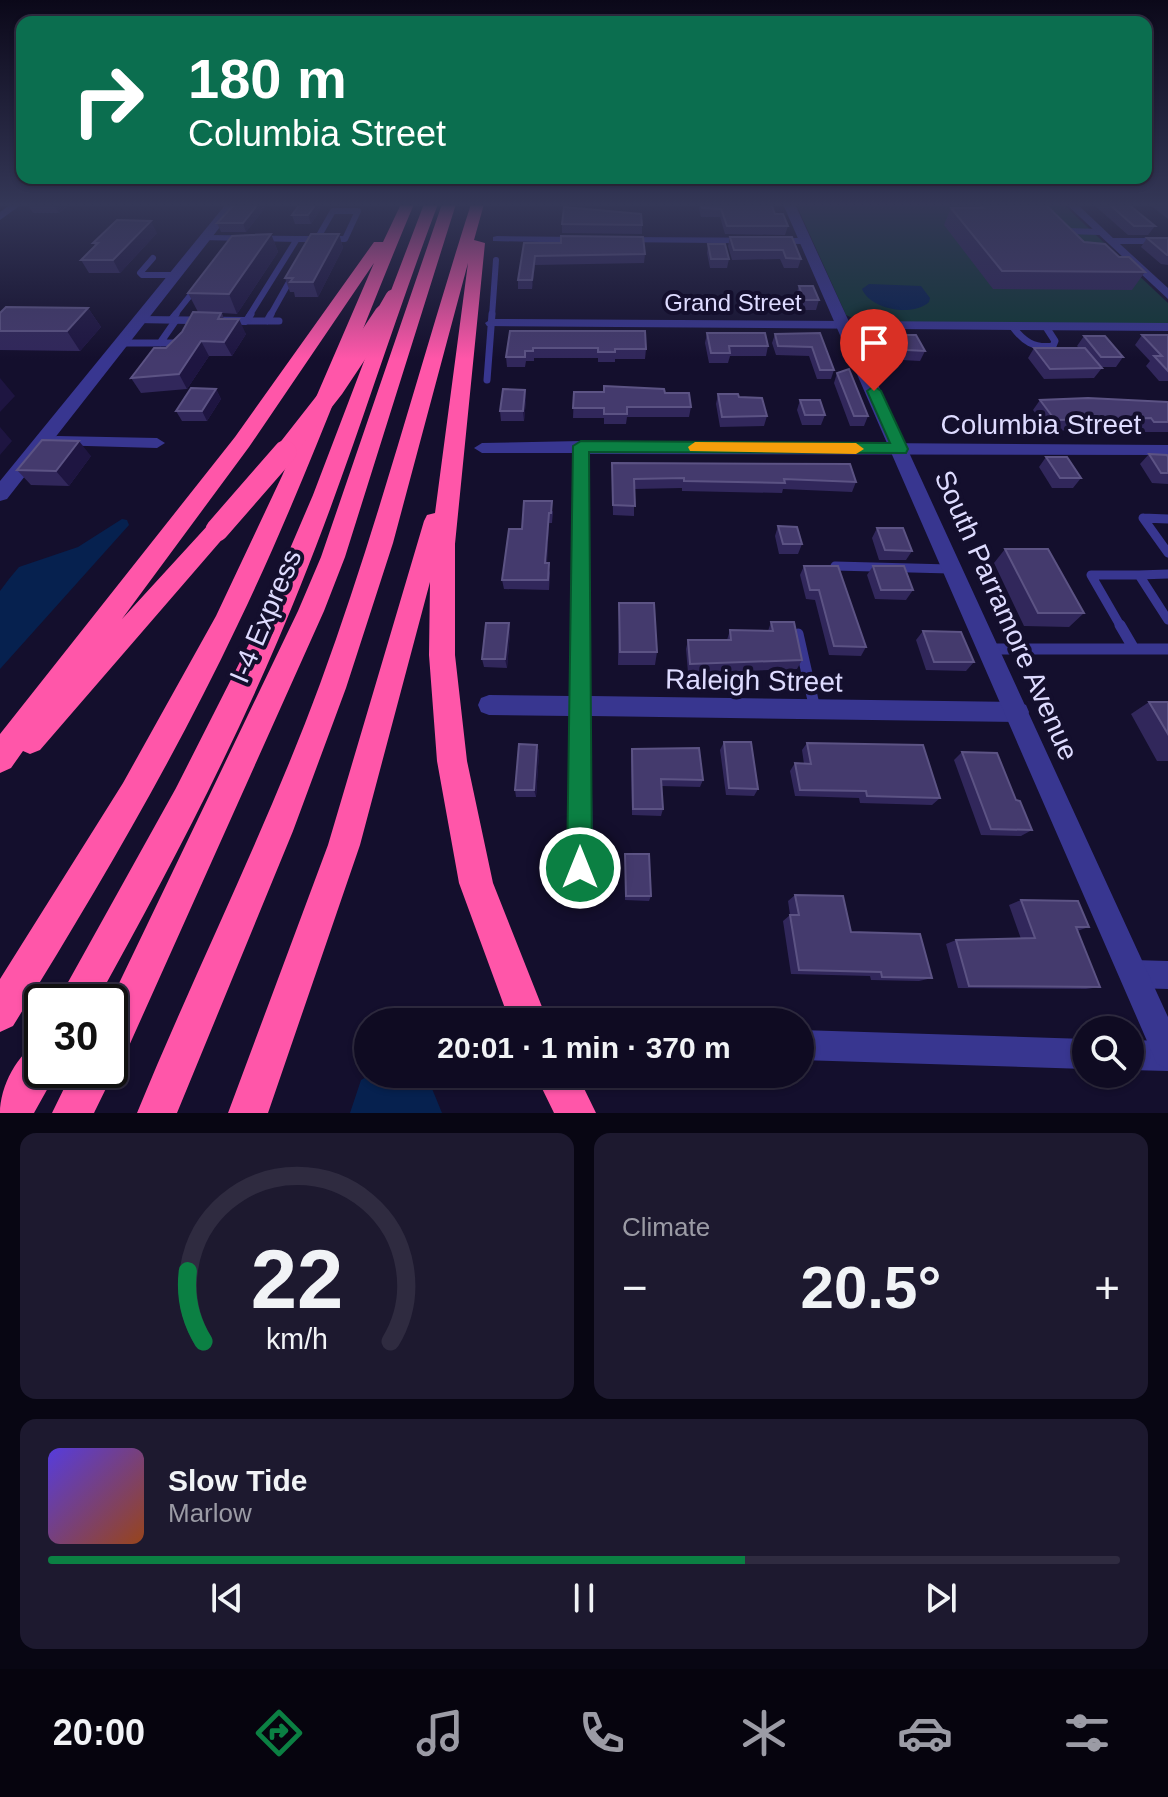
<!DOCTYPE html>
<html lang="en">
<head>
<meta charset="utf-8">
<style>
	:root { --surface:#0f0b22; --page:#1d192f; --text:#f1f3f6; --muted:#9b9ba5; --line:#2f2b40; --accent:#0b8043 }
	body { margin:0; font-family:Arial,sans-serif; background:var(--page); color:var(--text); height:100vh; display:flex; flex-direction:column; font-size:30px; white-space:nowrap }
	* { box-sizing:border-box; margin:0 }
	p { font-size:26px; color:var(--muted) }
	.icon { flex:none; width:44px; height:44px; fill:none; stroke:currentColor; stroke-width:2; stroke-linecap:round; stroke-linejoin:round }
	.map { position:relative; height:1113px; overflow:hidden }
	.drawer { display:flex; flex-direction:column; gap:20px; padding:20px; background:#080613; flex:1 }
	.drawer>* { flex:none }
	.top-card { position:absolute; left:16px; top:16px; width:1136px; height:168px; border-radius:16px; box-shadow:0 2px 6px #0004,0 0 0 2px var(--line); background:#0b6e4f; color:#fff; overflow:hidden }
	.buttons { position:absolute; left:1072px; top:1016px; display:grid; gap:16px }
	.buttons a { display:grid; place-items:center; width:72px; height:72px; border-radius:50%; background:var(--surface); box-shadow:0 2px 6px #0004,0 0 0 2px var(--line); font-size:40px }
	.speed { position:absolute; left:24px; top:984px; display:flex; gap:16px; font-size:40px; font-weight:700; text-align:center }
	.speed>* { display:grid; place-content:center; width:104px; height:104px; border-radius:50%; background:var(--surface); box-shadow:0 2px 6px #0004,0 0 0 2px var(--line); line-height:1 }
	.speed .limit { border:4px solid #111; border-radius:12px; background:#fff; color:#111 }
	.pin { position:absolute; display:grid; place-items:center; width:68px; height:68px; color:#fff; margin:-82px -34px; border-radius:50% 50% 50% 0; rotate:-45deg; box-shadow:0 0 8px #0007 }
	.pin .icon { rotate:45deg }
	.me { position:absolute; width:88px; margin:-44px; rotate:0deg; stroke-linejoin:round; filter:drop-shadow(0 0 6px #0008) }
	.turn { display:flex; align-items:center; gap:28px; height:168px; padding:0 40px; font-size:36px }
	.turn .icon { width:104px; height:104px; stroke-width:2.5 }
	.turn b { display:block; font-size:56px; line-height:68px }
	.big { font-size:60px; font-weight:700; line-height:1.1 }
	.drawer .tile { flex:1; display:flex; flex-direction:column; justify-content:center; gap:12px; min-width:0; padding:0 28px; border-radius:16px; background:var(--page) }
	.drawer .dial { align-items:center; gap:0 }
	.dial svg { height:208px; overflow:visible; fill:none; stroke:var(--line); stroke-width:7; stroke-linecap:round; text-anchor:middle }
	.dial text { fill:var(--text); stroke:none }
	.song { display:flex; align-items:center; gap:24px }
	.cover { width:96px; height:96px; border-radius:12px; background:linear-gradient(135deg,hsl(250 70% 55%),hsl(20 70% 35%)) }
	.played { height:8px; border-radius:4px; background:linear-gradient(90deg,var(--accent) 65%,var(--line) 65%) }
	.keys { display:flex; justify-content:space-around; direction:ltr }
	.heat { display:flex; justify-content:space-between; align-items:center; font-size:44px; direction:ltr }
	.drawer .tiles { flex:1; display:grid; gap:20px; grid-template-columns:1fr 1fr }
	.tile:last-child { grid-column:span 2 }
	.trip { position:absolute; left:354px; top:1008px; width:460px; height:80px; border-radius:40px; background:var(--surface); box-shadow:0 2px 6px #0004,0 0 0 2px var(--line); font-weight:700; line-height:80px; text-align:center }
	.tabs { display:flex; height:128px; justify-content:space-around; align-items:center; background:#06040e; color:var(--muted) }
	.tabs .icon { width:56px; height:56px }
	.tabs .selected { color:var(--accent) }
	.tabs b { font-size:36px; color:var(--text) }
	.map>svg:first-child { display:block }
</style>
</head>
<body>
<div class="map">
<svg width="1168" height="1113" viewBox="0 0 1168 1113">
	<rect width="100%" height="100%" fill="#140f2d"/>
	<path fill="#113736" d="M796 204H1063L1168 303V324L861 322 846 315Z"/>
	<path fill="#06214f" d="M869 284 921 286 930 298 929 302C913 317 871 310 862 289Z
		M122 519 127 520 129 525 0 669V591L9 579 19 567 78 547Z
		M372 1074H426L442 1113H350L361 1080Z"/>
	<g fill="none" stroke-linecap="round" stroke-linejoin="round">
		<path stroke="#383690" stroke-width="6" d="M333 211H358L345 239H317Z
			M1067 231 1100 232
			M153 258 140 273 142 275H175
			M174 316 196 288
			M249 316 297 239H317
			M270 316 293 275
			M492 316 496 260"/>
		<path stroke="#383690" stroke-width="7" d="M171 320 176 314
			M246 321 251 314
			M246 321H279
			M267 321 271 314
			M1012 326C1023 341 1034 349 1053 346L1055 341 1046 327
			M121 343H182
			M160 343 176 320
			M487 380 492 314"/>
		<path stroke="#383690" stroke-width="9" d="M1143 518 1168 553
			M1143 518 1168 519
			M835 566 950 569
			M1168 574 1139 575 1168 620
			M1121 627 1091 575H1139"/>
		<path stroke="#383690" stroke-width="11" d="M1120 625 1134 649
			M798 634 815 709
			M989 649H1168"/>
		<path fill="#383690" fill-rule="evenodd" d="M11 204H22L0 220V212Z
			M1066 204H1077L1113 238H1168V244H1120L1168 288V299Z
			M206 235 297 236 302 239 297 242 202 240V236Z
			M497 236 583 237 588 240 583 243 493 241V237Z
			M620 237 805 238 810 241 805 244 616 242V238Z
			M139 316 246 317 252 321 246 325 135 323 133 320Z
			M491 319 1168 323V331L487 326 485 323Z
			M57 436 157 438 165 443 157 448 52 445 49 441 52 437Z
			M581 441 1168 445V455L589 454 591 696 1018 702 1026 705 1029 712 1026 719 1018 722 591 716 593 868 589 877 580 881 571 877 567 868 570 716 489 715 481 712 478 705 481 698 489 695 570 696 573 453H482L474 448 482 443Z
			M1133 960 1168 961V989L1133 988 1123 984 1119 974 1123 964Z
			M800 1030 1086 1039V1069L800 1060Z
			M1130 1040 1168 1041V1071L1130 1070Z"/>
		<path fill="#383690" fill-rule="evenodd" d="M226 204H238L7 499 0 501V481Z
			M783 204H795L1168 1017V1069L1157 1064Z"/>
		<path fill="#ff56a9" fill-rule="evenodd" d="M401 204H414C355 344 304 487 238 624 172 763 94 895 13 1026L0 1032V979L123 783 216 616 282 476 374 263 249 447 122 619 209 524 217 521 225 524 229 530 225 536 40 750 30 754 23 751 11 768 0 773V734L235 437 374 242H383Z
			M424 204H438C390 331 351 461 300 587 243 730 171 867 96 1002H57L176 788 250 642 313 495Z
			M442 204H456L345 557 324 611 124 1057 111 1062 115 1070 94 1113H52L73 1070H110V1002L298 611 321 557Z
			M471 204H484L474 240 485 243 455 544V655L467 761 493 883 548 1022H510L459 883 437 761 429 655 430 582 360 845 268 1113H228L328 845 424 521 427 515 435 513 468 263 393 543 346 688 293 831 177 1113H137C196 969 266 830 320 684 378 526 420 364 471 204Z
			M42 1041V1070H58L34 1113H0C0 1087 17 1052 42 1041Z
			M535 1074H577L596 1113H554Z"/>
		<path stroke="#ff56a9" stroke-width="15" d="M382 316 393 297"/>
		<path stroke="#ff56a9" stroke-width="19" d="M283 454 334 389 384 314"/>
		<path stroke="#ff56a9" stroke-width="23" d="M217 530 285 452"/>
	</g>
	<path fill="#31275b" d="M27 204H71L59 213H33Z
		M268 204 246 232H221L217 223Z
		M324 204 311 224H295L292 215Z
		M698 204H771L775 214 788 226 785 235 725 234 720 217H701Z
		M958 204H1045L1084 242 1119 257 1145 272 1132 290 993 289 944 225 951 208H962Z
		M1093 204H1128L1155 226 1148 235H1128Z
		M1149 204H1168V219Z
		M562 224 642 225V234L562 233Z
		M157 233 120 273H89L81 260 95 246 93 243Z
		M271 234 278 252 237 314 222 313 224 319 246 334 232 356H209L187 389 141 393 131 378 166 348 182 332 198 312 188 293Z
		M339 234 343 248 318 297H295L294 292H290L285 278Z
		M730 237H792L801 259 798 268H784L780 259 732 260 728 246Z
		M1147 238H1168V265L1161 264 1141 247Z
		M524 243 645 254 644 263 535 265 532 289H518V280Z
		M708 244 729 259 727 268H710L707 253Z
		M799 286 819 300 816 310H801L796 295Z
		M88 308 101 327 80 351 0 350V313Z
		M510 331 646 349 645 359H615V362H598V358H534V361H526L525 367H507L506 357Z
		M707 333 768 346 766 356H730L728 363H709L705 343Z
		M820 333 834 370 831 379H817L809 356 776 355 772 343 775 334Z
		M899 335 925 351 920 361 902 360 895 345Z
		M1142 335H1168V381H1159L1146 366 1150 361 1135 345Z
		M1084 336 1123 357 1116 367H1101L1102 368 1094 378 1044 379 1028 358 1034 348H1079L1077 346Z
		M837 373 868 416 864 426H850L834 383Z
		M216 389 221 399 207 421H182L176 411Z
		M525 390 526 400 524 421H501L500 411Z
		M574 392 665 393 691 407 689 417H627L626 424H604V418H573Z
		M718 394 767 416 764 426 720 427 716 404Z
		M800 400 825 415 821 425H802L797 410Z
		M1040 400 1168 402V432H1145L1142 428 1048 431 1033 410Z
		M1149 454 1168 457V484L1152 483 1140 464Z
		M91 456 69 486 31 485 17 470Z
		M1046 457 1081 478 1073 488H1052L1039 467Z
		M612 463 856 482 852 492 783 489 782 493 682 491V488L634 489V516L613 515Z
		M553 511 552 523H549L547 563 550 573 549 590 504 589 502 580 522 529Z
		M778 526 802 544 798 554H779L775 536Z
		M877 528 912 551 906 560H879L872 538Z
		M1005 549 1084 613 1069 627 1024 626 994 563Z
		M804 566 866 647 861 656 829 655 815 600 806 599 800 575Z
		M873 566 913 590 906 600 875 599 867 575Z
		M619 603 657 652 655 665H618Z
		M771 622 802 660 797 669 688 673 686 649 688 640H727L730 630 768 631Z
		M509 623 510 632 507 668 484 667 482 659Z
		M923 631 974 662 966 671 926 670 916 640Z
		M1149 702H1168V761H1157L1131 714Z
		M724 742 758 789 754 796 726 795 720 750Z
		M807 743 940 798 932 805 860 803 859 798 795 796 790 771 795 763 804 764 802 750Z
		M537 745 539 752 536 797H516L515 790Z
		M632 749 703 780 700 787 661 786 663 809 661 816 632 815 631 757Z
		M962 752 1016 800 1032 830 1021 836 981 835 954 760Z
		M625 854 651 896 649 901 625 900Z
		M795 895 851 932 932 978 919 981 871 980 870 976 791 974 783 921 790 915 788 901Z
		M1021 900 1089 927 1077 931 1100 987 1086 989 958 988 946 944 956 940 1021 939 1009 905Z"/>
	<path fill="#1e1541" d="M53 204H71L59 213Z
		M258 204H268L246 232 243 223Z
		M316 204H324L311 224 308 215Z
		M151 221 157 233 120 273 113 260Z
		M271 234 278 252 237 314 229 294Z
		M339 234 343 248 318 297 313 282Z
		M535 256V265L532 289V280Z
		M88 308 101 327 80 351 67 331Z
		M239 319 246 334 232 356 224 342Z
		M201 341 209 356 187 389 179 374Z
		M0 378 15 396 0 412Z
		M216 389 221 399 207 421 202 411Z
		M525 390 526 400 524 421 523 411Z
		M0 427 12 441 0 455Z
		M79 441 91 456 69 486 56 471Z
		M549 513V523L546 573 545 563Z
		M509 623 510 632 507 668 505 659Z
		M537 745 539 752 536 797 534 790Z"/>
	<path fill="#443a6d" stroke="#5c5384" stroke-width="2" d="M235 204H258L243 223H217Z
		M300 204H316L308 215H292Z
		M701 204H771L775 214H783L788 226H727L721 209 702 208Z
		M979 204H1045L1084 242 1105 244 1119 257H1129L1145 272 1002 271 951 208H983Z
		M1109 204H1128L1155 226H1134Z
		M564 207 641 214 642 225 562 224Z
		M117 220 151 221 113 260H81L98 243H93Z
		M271 234 229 294 188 293 232 236Z
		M311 234H339L313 282H290L293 278H285Z
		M561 236 643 237 645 254 535 256 532 280H518L524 243H561Z
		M730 237H792L801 259 786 258 783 250H734Z
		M1147 238H1168V255H1167Z
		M708 244H725L729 259H711Z
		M799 286H813L819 300H804Z
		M6 307 88 308 67 331H0V313Z
		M193 312 221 313 218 319H239L224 342 201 341 179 374 131 378 154 348H166L182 332Z
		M510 331H645L646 349H615V352H598V348H533V351H525V357H506Z
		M707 333H765L768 346H729L730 353H711Z
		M820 333 834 370H820L812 347 778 346 775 334Z
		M899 335H916L925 351 907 350Z
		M1142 335H1168V371L1154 356H1162Z
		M1084 336H1105L1123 357H1101Z
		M1034 348H1085L1102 368 1050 369Z
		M849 369 868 416H854L837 373Z
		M604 386 664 389 665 393H689L691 407H627V414H604V408H573L574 392H604Z
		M191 388 216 389 202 411H176Z
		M503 389 525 390 523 411H500Z
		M718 394H738L739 397 762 398 767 416 722 417Z
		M1088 398 1168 402V422H1154L1151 418 1055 420 1040 400Z
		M800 400H820L825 415H805Z
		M42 440 79 441 56 471 17 470Z
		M1149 454 1167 455 1168 457V473H1161Z
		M1046 457H1067L1081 478H1060Z
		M612 463 850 464 856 482 784 479 785 483 684 481V478L634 479 635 506 613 505Z
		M524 501H552L551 513H549L545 563H549L548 580H502L509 529H522Z
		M778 526 797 527 802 544H783Z
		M877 528H903L912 551 885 550Z
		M1005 549H1048L1084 613H1038Z
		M804 566H838L866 647 834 646 819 590H810Z
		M873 566H904L913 590H881Z
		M619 603H654L657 652H620Z
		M771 622H794L802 660 690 664 688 640H731L730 630 773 631Z
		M486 623H509L505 659H482Z
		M923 631 961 632 974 662H934Z
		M1149 702H1168V734Z
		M724 742H751L758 789 729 788Z
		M807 743 923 745 940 798 867 796 866 791 800 790 795 763 811 764Z
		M519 744 537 745 534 790H515Z
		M699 748 703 780 661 779 663 809H633L632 749Z
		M962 752 997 753 1016 800 1020 801 1032 830 991 829Z
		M625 854H649L651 896H626Z
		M795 895 843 896 851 932 920 934 932 978 882 977 881 972 799 970 790 915H799Z
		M1021 900 1078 901 1089 927H1076L1100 987 969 986 956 940 1035 938Z"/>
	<linearGradient id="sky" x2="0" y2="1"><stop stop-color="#0b0819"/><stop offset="0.57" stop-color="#343757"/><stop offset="1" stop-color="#343757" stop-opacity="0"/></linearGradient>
	<rect width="1168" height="359" fill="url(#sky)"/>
	<path fill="#0b8043" stroke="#07532c" stroke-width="2" d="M874 386 881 391 908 449 906 453 589 452 592 868 589 877 580 881 571 877 567 868 573 446 581 441 890 443 867 391Z"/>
	<path fill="#f59e0b" d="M695 442 856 443 864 449 856 454 690 451 688 447Z"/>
	<g text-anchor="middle" stroke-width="8" stroke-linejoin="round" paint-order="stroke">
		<g font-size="24" fill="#dedbff" stroke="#140f2d">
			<text x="733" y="311">Grand Street</text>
		</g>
		<g font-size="28" fill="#dedbff" stroke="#140f2d">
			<text x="1041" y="434">Columbia Street</text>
			<text transform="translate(1007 615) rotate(66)" y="10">South Parramore Avenue</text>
			<text transform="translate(265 616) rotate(-67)" y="10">I-4 Express</text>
			<text transform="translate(754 680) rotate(1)" y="10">Raleigh Street</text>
		</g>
	</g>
</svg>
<div class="buttons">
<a><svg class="icon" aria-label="search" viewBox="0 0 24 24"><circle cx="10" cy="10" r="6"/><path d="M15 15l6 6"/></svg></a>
</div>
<div class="speed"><div class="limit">30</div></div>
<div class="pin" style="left:874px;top:391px;background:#d93025"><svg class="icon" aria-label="arrive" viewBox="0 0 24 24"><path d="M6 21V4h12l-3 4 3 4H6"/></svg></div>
<svg class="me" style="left:580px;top:868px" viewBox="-20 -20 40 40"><circle r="17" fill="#0b8043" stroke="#fff" stroke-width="3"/><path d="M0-11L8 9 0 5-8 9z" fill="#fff"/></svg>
<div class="trip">20:01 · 1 min · 370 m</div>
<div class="top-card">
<div class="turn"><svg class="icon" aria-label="right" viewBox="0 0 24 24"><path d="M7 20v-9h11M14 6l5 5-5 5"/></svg><div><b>180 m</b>Columbia Street</div></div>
</div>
</div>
<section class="drawer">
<div class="tiles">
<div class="tile dial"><svg viewBox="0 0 100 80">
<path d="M14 69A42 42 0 1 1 86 69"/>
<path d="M14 69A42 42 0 0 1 8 42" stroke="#0b8043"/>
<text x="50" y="56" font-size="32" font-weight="700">22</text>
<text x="50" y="72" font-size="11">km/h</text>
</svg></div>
<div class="tile"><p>Climate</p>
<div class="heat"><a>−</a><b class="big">20.5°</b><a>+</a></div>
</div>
<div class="tile">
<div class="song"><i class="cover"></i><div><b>Slow Tide</b><p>Marlow</p></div></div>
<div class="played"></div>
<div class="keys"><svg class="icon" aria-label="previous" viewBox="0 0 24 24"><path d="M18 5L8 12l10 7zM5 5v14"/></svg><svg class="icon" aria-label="pause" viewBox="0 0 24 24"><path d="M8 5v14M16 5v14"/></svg><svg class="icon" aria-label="next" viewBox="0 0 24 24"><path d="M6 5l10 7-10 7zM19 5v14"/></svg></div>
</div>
</div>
</section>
<nav class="tabs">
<b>20:00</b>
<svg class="icon selected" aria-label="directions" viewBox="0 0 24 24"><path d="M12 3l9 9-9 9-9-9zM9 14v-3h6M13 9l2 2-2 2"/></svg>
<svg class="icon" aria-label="music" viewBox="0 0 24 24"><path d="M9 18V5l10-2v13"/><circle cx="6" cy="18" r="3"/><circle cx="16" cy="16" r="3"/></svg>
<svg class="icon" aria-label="phone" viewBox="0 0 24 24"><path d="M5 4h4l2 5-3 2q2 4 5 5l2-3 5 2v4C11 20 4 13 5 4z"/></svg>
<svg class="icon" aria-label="climate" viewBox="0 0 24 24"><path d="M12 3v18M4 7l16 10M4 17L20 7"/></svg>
<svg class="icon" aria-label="car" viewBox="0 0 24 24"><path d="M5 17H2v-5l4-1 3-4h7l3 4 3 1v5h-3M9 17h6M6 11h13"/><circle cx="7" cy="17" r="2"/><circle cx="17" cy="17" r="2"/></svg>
<svg class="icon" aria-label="filters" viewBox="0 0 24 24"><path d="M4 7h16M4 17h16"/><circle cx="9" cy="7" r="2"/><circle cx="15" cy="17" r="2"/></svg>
</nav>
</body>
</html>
